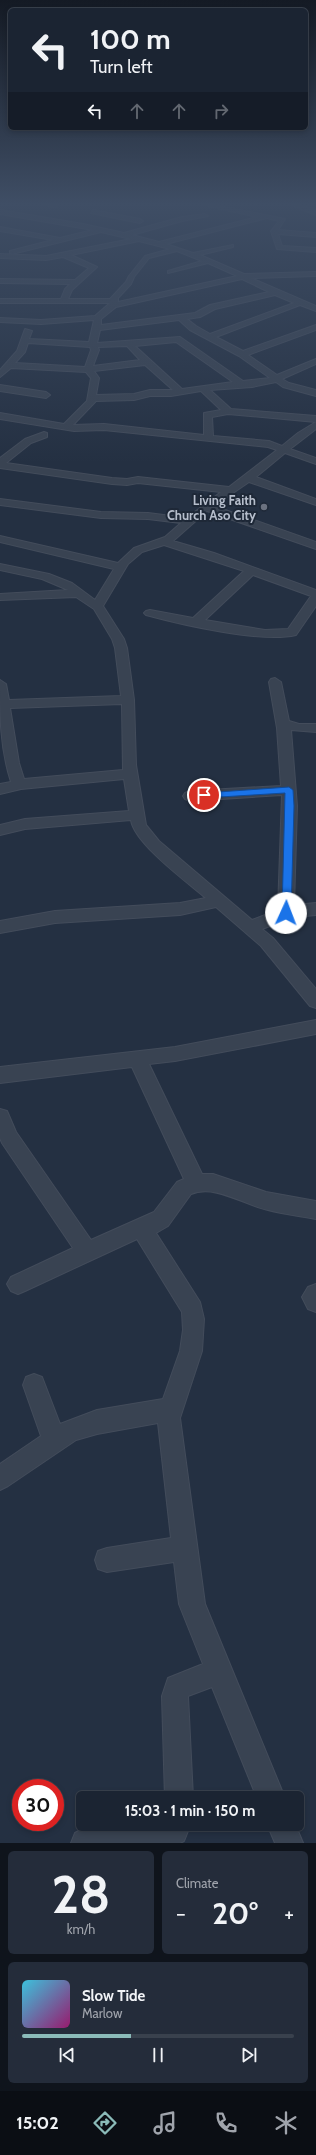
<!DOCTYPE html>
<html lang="en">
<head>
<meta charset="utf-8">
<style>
	:root { --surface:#1b2432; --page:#242c3a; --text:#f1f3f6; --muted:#a0a4ac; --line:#39414d; --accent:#8bbbb9 }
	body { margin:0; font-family:Cabin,sans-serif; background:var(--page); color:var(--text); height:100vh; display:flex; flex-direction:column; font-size:15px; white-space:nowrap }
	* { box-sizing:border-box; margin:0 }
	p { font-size:13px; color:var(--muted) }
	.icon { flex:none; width:22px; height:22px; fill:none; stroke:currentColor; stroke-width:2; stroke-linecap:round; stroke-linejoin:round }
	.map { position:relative; height:1843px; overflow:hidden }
	.sheet { display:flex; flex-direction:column; gap:8px; padding:8px; background:#0f141c; flex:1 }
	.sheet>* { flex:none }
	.banner { position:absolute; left:8px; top:8px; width:300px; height:122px; border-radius:6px; box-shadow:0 2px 6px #0003,0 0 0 1px var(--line); background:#1b2432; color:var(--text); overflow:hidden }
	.speed { position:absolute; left:12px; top:1779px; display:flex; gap:8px; font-size:20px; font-weight:700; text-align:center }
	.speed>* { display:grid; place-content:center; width:52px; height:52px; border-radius:50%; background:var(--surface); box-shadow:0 2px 6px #0003,0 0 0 1px var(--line); line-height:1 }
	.speed .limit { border:6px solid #d22; background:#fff; color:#111 }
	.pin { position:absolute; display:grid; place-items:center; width:34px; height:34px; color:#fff; margin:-17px; border:2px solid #fff; border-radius:50%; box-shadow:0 1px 4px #0007 }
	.me { position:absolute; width:44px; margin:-22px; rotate:2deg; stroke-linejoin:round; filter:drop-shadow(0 0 3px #0008) }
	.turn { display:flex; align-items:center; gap:14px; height:84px; padding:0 16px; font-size:18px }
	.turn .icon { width:52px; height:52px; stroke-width:2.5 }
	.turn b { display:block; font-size:28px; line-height:34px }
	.lanes { display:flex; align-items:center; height:38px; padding:0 16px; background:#0003; justify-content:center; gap:20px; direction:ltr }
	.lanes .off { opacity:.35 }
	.big { font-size:30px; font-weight:700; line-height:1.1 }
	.sheet .widget { flex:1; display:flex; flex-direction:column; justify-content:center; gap:6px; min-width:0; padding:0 14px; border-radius:6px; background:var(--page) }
	.sheet .dial { align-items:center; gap:0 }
	.dial b { font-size:52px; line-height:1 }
	.song { display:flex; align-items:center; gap:12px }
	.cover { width:48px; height:48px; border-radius:6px; background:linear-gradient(135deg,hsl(190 70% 55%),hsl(320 70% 35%)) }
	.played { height:4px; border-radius:2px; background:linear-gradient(90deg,var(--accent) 40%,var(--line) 40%) }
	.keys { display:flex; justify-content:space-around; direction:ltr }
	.heat { display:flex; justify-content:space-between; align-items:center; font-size:22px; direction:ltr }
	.sheet .tiles { flex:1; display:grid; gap:8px; grid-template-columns:1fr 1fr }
	.widget:last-child { grid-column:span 2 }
	.trip { position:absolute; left:76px; top:1791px; width:228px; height:40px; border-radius:6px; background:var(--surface); box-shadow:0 2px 6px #0003,0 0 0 1px var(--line); font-weight:700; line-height:40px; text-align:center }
	.tabs { display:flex; height:64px; justify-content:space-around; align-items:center; background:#0b0e14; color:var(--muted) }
	.tabs .icon { width:28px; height:28px }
	.tabs .active { color:var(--accent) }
	.tabs b { font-size:18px; color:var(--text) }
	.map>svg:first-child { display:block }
</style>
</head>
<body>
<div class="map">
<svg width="316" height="1843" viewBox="0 0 316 1843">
	<rect width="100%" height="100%" fill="#243042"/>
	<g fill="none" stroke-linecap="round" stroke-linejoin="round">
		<defs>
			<path id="minor" d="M43 205H59L56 207Z
				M204 205H214L285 219 278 230 316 233V237L278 234 282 246 316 248V252L277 249 271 231 279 221 267 218 166 244 193 253 233 245V247L200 255 244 274 316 272V276L251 278 316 306V311L300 305 216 337 243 351 316 325V330L248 355 277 375 316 359V364L282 379 289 383 316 390V396L283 387 276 382 252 387 210 390 231 409 316 416V422L228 414 212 417 213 436 269 441 282 446 298 433 316 422V429L290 449 316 458V464L285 453 256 477 316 499V505L249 482 214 506 316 542V549L207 511 173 541 214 553 316 590V606L296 635C261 643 183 625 146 615L144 613 146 611 150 610 193 618 244 571 164 545 142 552 128 564 103 606 124 639 127 648 134 700 136 765 146 825 159 841 252 920 278 910 282 795 190 801 185 799 183 796 185 793 190 791 281 786 277 728 269 682 271 679 275 678 281 682 289 721 299 724H316V732L291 730 297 806 294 905 316 903V915L294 917 262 929 273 938 316 989V1008L310 1006 261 946 216 907 180 915 55 923 0 933V921L55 911 180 903 206 898C187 882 134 843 131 820L25 829 0 835V825L25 819 129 811 124 779 21 789 0 794V784L11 782C0 748 0 715 0 680L6 684 9 700 121 696 115 648 112 639 94 609 76 597 0 600V594L68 590 42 579 0 570V564L49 574 72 583 95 600 114 569 0 542V536L118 563 134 548 165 537 181 523 148 519 101 518 0 505V499L101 512 148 513 187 518 221 492 138 483 127 485 112 484 0 468V458L25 439 44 432 47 433V437L31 443 6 463 112 478 127 479 138 477 229 487 277 450 268 447 104 430 74 431 0 419V413L64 424 87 401 91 378 86 372 11 368 0 377V370L17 351 25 329 32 331 29 339 89 342 94 320 41 324 0 322V318L41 320 95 316 110 303H0V299H61L65 289 70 284 0 283V279L75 280 89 268 63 257 46 260 0 258V254L46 256 131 239 101 232 12 254 10 253V251L53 240 0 231V227L60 238 93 230 0 214V210L83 224 124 233 182 217 205 214 208 216 182 221 132 235 159 242 257 217ZM139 241 170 249 145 256 129 276 126 282 110 299H68L72 290 97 267 71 255ZM177 251 202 261 168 271V273L208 263 237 276 118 302V298L131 284 134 277 149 258ZM242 279 269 292 210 305 195 313 101 325V319L116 307ZM275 295 294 303 210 334 196 326 187 319 200 317 215 309ZM179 320 190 330 239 356 270 378 243 381 180 337 97 343 100 330ZM176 342 233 382 182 389 135 346ZM28 343 90 347 91 350 85 367 15 363 25 352ZM127 346 140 360 93 366 99 350 98 347ZM145 365 173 390H150L134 394 96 395 99 378 94 371ZM201 391 221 410 204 413V435L104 424 73 425 96 401 134 400 150 396H171ZM253 575 311 596 288 629 265 630 205 620ZM122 704 123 770 24 779 19 763 10 708Z
				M291 205H299L315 209 316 215Z
				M93 210 140 219 143 221 140 223 91 213Z
				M0 385 46 392 50 395 46 398 0 391Z
				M316 1020V1034L175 1061 149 1064 202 1174H213L266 1192 316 1201V1219C300 1216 284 1214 268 1210 244 1205 215 1184 191 1194L168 1226 156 1233 200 1302 204 1319 202 1351 180 1418 205 1604 285 1798H257L212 1687 188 1696 193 1798H165L162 1696 168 1678 203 1664 179 1604 174 1562 107 1572 98 1569 95 1560 98 1551 107 1548 171 1538 158 1423 97 1434 76 1440 8 1486 0 1490V1464L41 1436 23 1385 26 1377 34 1374 42 1377 60 1424 97 1410 163 1399 180 1351 183 1330 182 1312 137 1239 25 1291 18 1294 11 1291 7 1284 11 1277 73 1248 2 1143 0 1138V1109L7 1111 16 1132 91 1240 154 1212 177 1182 184 1179 132 1067 0 1083V1067L175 1047Z
				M316 1284V1312L308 1309 302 1297 308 1287Z
				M92 1824H185L188 1831 184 1841 180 1843H71L75 1833Z
				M267 1824H295L303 1843H275Z"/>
		</defs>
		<use href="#minor" stroke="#434c5b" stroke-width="2"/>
		<use href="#minor" fill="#394352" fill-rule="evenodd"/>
	</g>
	<linearGradient id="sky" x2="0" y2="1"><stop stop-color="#141a24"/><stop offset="0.44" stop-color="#3f4e65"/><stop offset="1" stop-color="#3f4e65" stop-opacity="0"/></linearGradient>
	<rect width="316" height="463" fill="url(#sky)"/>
	<path fill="#1a73e8" stroke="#114b97" d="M289 787 293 790 294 806 291 913 286 917 282 913 285 793 204 798 200 795 204 793Z"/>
	<circle fill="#6b7280" stroke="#1e2837" stroke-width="1.5" cx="264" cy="507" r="4"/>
	<g text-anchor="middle" stroke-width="4" stroke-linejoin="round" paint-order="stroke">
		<g font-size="13" font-weight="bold" fill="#b6becc" stroke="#1e2837" text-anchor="end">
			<text x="256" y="505">Living Faith<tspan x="256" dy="15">Church Aso City</tspan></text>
		</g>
	</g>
</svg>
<div class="speed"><div class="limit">30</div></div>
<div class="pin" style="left:204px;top:795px;background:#d93025"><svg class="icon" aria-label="arrive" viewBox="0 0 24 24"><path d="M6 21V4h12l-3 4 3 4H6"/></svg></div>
<svg class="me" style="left:286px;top:913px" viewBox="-20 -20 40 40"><circle r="19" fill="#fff"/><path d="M0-13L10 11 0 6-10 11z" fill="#1a73e8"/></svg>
<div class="trip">15:03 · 1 min · 150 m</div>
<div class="banner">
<div class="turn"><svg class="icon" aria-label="left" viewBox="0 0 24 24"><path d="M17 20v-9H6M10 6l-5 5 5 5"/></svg><div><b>100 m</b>Turn left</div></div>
<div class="lanes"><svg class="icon" aria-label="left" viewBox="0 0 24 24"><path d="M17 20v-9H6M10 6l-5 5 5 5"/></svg><svg class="icon off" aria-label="ahead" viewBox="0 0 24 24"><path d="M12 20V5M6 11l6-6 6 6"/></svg><svg class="icon off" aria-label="ahead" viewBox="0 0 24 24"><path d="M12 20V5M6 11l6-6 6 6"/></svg><svg class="icon off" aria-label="right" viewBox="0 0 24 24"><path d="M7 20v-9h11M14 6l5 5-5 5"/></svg></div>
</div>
</div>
<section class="sheet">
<div class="tiles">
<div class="widget dial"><b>28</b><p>km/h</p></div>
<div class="widget"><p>Climate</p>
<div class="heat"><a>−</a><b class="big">20°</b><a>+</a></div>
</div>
<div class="widget">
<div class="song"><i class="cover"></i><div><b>Slow Tide</b><p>Marlow</p></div></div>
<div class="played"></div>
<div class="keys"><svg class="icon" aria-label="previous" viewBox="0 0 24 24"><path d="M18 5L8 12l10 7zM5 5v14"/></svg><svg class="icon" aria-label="pause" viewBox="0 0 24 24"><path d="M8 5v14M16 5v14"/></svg><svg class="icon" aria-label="next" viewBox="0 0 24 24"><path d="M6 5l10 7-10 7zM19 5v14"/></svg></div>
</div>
</div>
</section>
<nav class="tabs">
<b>15:02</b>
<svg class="icon active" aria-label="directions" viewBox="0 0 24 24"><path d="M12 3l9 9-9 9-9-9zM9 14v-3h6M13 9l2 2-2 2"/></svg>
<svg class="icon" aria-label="music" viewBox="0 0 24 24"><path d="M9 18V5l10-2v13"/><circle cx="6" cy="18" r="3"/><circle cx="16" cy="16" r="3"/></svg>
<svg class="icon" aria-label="phone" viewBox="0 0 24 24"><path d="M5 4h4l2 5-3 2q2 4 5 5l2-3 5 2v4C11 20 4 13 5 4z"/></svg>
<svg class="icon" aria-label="climate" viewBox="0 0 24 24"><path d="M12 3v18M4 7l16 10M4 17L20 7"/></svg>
</nav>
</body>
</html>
